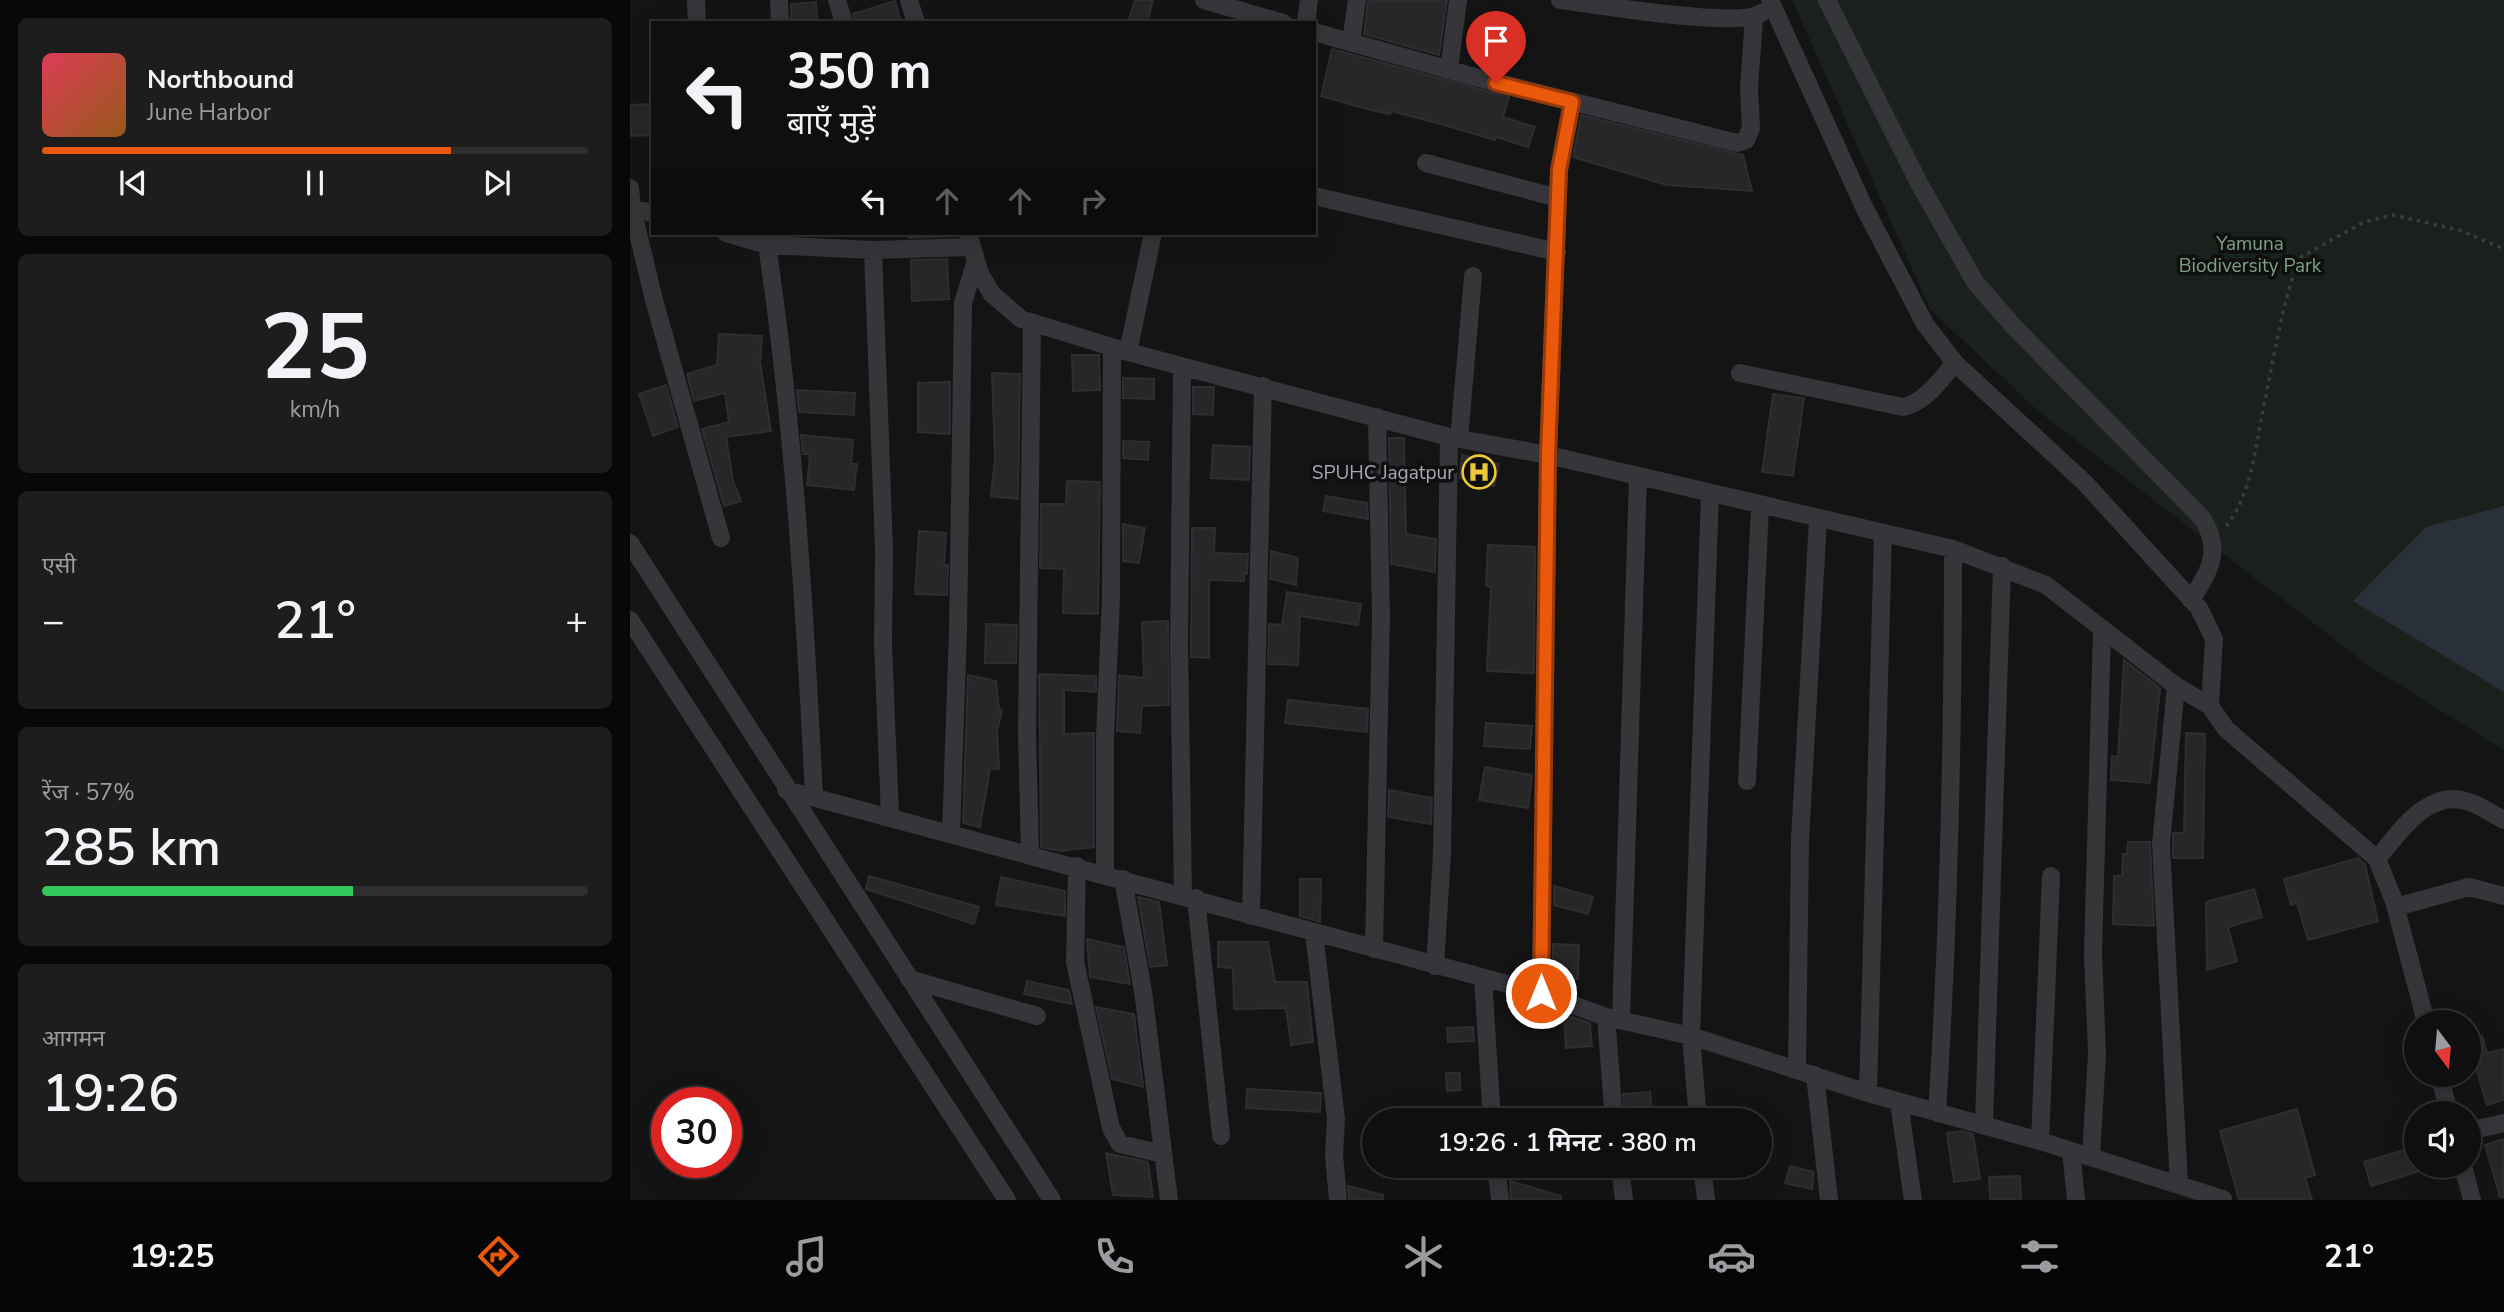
<!DOCTYPE html>
<html lang="hi">
<head>
<meta charset="utf-8">
<style>
	:root { --surface:#0f0f10; --page:#1d1d1e; --text:#f1f3f6; --muted:#9b9c9f; --line:#2f2f30; --accent:#ea580c }
	body { margin:0; font-family:"Nunito Sans","Noto Sans Devanagari",sans-serif; background:var(--page); color:var(--text); height:100vh; display:flex; flex-direction:column; font-size:26px; white-space:nowrap }
	* { box-sizing:border-box; margin:0 }
	p { font-size:23px; color:var(--muted) }
	.icon { flex:none; width:38px; height:38px; fill:none; stroke:currentColor; stroke-width:2; stroke-linecap:round; stroke-linejoin:round }
	.map { position:relative; flex:1; overflow:hidden }
	.panel { display:flex; flex-direction:column; gap:18px; padding:18px; background:#080809; width:630px }
	.panel>* { flex:none }
	.top-card { position:absolute; left:21px; top:21px; width:665px; height:214px; border-radius:0px; box-shadow:0 7px 28px #0002,0 0 0 2px var(--line); background:#0f0f10; color:var(--text); overflow:hidden }
	.needle { width:46px; rotate:164deg }
	.buttons { position:absolute; left:1774px; top:1010px; display:grid; gap:14px }
	.buttons a { display:grid; place-items:center; width:77px; height:77px; border-radius:50%; background:var(--surface); box-shadow:0 7px 28px #0002,0 0 0 2px var(--line); font-size:35px }
	.speed { position:absolute; left:21px; top:1087px; display:flex; gap:14px; font-size:35px; font-weight:700; text-align:center }
	.speed>* { display:grid; place-content:center; width:91px; height:91px; border-radius:50%; background:var(--surface); box-shadow:0 7px 28px #0002,0 0 0 2px var(--line); line-height:1 }
	.speed .limit { border:10px solid #d22; background:#fff; color:#111 }
	.pin { position:absolute; display:grid; place-items:center; width:60px; height:60px; color:#fff; margin:-72px -30px; border-radius:50% 50% 50% 0; rotate:-45deg; box-shadow:0 0 7px #0007 }
	.pin .icon { rotate:45deg }
	.me { position:absolute; width:77px; margin:-38px; rotate:0deg; stroke-linejoin:round; filter:drop-shadow(0 0 5px #0008) }
	.turn { display:flex; align-items:center; gap:24px; height:147px; padding:0 21px; font-size:32px }
	.turn .icon { width:91px; height:91px; stroke-width:2.5 }
	.turn b { display:block; font-size:49px; line-height:60px }
	.lanes { display:flex; align-items:center; height:66px; padding:0 21px; background:#0003; justify-content:center; gap:35px; direction:ltr }
	.lanes .off { opacity:.35 }
	.big { font-size:52px; font-weight:600; line-height:1.1 }
	.panel .tile { flex:1; display:flex; flex-direction:column; justify-content:center; gap:10px; min-width:0; padding:0 24px; border-radius:10px; background:var(--page) }
	.panel .dial { align-items:center; gap:0 }
	.dial b { font-size:91px; line-height:1 }
	.song { display:flex; align-items:center; gap:21px }
	.cover { width:84px; height:84px; border-radius:10px; background:linear-gradient(135deg,hsl(350 70% 55%),hsl(30 70% 35%)) }
	.played { height:7px; border-radius:4px; background:linear-gradient(90deg,var(--accent) 75%,var(--line) 75%) }
	.keys { display:flex; justify-content:space-around; direction:ltr }
	.heat { display:flex; justify-content:space-between; align-items:center; font-size:38px; direction:ltr }
	.charge { height:10px; border-radius:5px; background:linear-gradient(90deg,#34c759 57%,var(--line) 0) }
	.trip { position:absolute; left:732px; top:1108px; width:410px; height:70px; border-radius:35px; background:var(--surface); box-shadow:0 7px 28px #0002,0 0 0 2px var(--line); font-weight:600; line-height:70px; text-align:center }
	.tabs { display:flex; height:112px; justify-content:space-around; align-items:center; background:#060606; color:var(--muted) }
	.tabs .icon { width:49px; height:49px }
	.tabs .active { color:var(--accent) }
	.tabs b { font-size:32px; color:var(--text) }
	main { display:flex; flex:1; min-height:0 }
	.map>svg:first-child { display:block }
</style>
</head>
<body>
<main>
<section class="panel">
<div class="tile">
<div class="song"><i class="cover"></i><div><b>Northbound</b><p>June Harbor</p></div></div>
<div class="played"></div>
<div class="keys"><svg class="icon" aria-label="previous" viewBox="0 0 24 24"><path d="M18 5L8 12l10 7zM5 5v14"/></svg><svg class="icon" aria-label="pause" viewBox="0 0 24 24"><path d="M8 5v14M16 5v14"/></svg><svg class="icon" aria-label="next" viewBox="0 0 24 24"><path d="M6 5l10 7-10 7zM19 5v14"/></svg></div>
</div>
<div class="tile dial"><b>25</b><p>km/h</p></div>
<div class="tile"><p>एसी</p>
<div class="heat"><a>−</a><b class="big">21°</b><a>+</a></div>
</div>
<div class="tile"><p>रेंज · 57%</p><b class="big">285 km</b><div class="charge"></div></div>
<div class="tile"><p>आगमन</p><b class="big">19:26</b></div>
</section>
<div class="map">
<svg width="1874" height="1200" viewBox="0 0 1874 1200">
	<rect width="100%" height="100%" fill="#141415"/>
	<path fill="#1a201c" d="M1162 0H1874V750L1739 666 1408 411 1300 309Z"/>
	<path fill="#2a3039" d="M1874 506V692L1723 601 1796 527Z"/>
	<path fill="#272729" stroke="#2e2e31" stroke-width="2" d="M505 0H523L517 23H498Z
		M738 0H817L809 55 734 34Z
		M265 1 270 19 259 23H225L223 14Z
		M186 2 187 20 161 22V4Z
		M702 49 879 97 873 117 905 127 898 147 866 137 865 140 807 123 761 111 760 114 741 110 691 96Z
		M23 104V135L1 136 0 105Z
		M951 115 1113 155 1122 191 1037 185 943 157Z
		M278 233H317V236L279 238Z
		M317 259 319 299 282 301 281 260Z
		M89 334 132 336 130 362 141 431 96 437 103 481 111 501 94 506 72 429 99 422 95 393 64 401 57 374 87 365Z
		M442 355H469L470 390 443 391Z
		M362 373 390 374 388 499 361 496 365 459Z
		M493 378 524 379V399L493 398Z
		M320 382V434L288 432V383Z
		M36 385 48 427 23 436 9 394Z
		M563 387H584L583 415 563 414Z
		M167 390 225 393 224 415 169 412Z
		M1143 394 1174 398 1163 476 1132 472Z
		M171 435 223 440 221 464H227L224 490 177 485 180 454H173Z
		M759 438H774L776 534 806 539 805 572 761 564Z
		M493 441 519 442 518 460 493 458Z
		M583 445 620 447 619 480 581 478Z
		M832 455 869 464 864 486 830 478Z
		M437 481 470 482 468 614 433 613 434 569 410 568 411 504H436Z
		M696 496 737 503 738 519 693 511Z
		M493 524 515 528 509 563 493 561Z
		M562 528H585L584 553 618 554 617 574 614 573V581L579 580V658L561 657Z
		M289 531 316 533 314 565H318L317 595 285 594Z
		M858 545 905 547 904 673 857 671 861 587 856 586Z
		M641 551 668 558 666 585 640 579Z
		M657 592 731 604 728 625 670 616 668 665 638 664 639 624 652 625Z
		M538 621 539 705 512 706 510 733 487 731 489 675 514 678 512 622Z
		M356 624 387 625 386 663H355Z
		M1494 660 1530 688 1520 783 1481 780 1482 756 1488 757Z
		M409 674 466 676V692L434 690V734L464 733V847L430 851 411 847Z
		M338 675 366 681 369 709 372 710 367 731 369 769 360 768 350 827 333 823Z
		M658 700 738 709 737 732 655 723Z
		M856 723 902 726 900 749 854 746Z
		M1556 733 1575 734 1573 858H1543V833H1554Z
		M855 767 902 775 898 808 849 800Z
		M759 790 802 798 801 824 758 817Z
		M1498 842H1520L1524 926 1483 924 1484 876H1492L1493 854H1497Z
		M1728 858 1735 864 1748 921 1678 940 1667 903 1661 905 1654 879Z
		M239 876 349 907 344 924 236 889Z
		M371 877 435 891V916L366 905Z
		M670 879H691L690 922 670 916Z
		M924 886 963 897 958 914 924 905Z
		M1624 889 1632 917 1598 927 1607 961 1577 970 1576 902Z
		M508 897 529 902 537 965 520 967Z
		M457 939 494 947 500 984 460 977Z
		M588 942H638L645 982H677L683 1042 661 1045 656 1008 604 1009 603 968 588 967Z
		M923 944 949 945 948 979H923Z
		M397 981 439 990 442 1004 394 994Z
		M466 1007 504 1014 513 1087 482 1079Z
		M934 1017H942L960 1023 962 1046 936 1048Z
		M843 1027 844 1041 818 1042 817 1028Z
		M1852 1036 1857 1053 1874 1049V1100L1857 1105 1839 1044V1039Z
		M816 1073H830V1090L817 1091Z
		M617 1089 691 1093 690 1112 616 1108Z
		M1020 1092 1023 1120H995L993 1094Z
		M1667 1109 1685 1175 1675 1178 1682 1200H1609L1590 1131Z
		M1331 1131 1343 1134 1350 1179 1324 1182 1317 1133Z
		M1874 1139V1197H1870L1855 1145Z
		M1787 1146V1172L1741 1186 1734 1162Z
		M476 1153 518 1162 523 1197 483 1195Z
		M1160 1166 1184 1172 1182 1189 1155 1183Z
		M1390 1176 1391 1200H1360L1359 1177Z
		M880 1181 931 1196V1200H881Z
		M718 1186 753 1195V1200H719Z"/>
	<g fill="none" stroke-linecap="round" stroke-linejoin="round">
		<path stroke="#3b3c41" stroke-width="3.5" stroke-dasharray="3.5 5" stroke-linecap="butt" d="M1596 526C1620 498 1625 451 1632 415 1643 363 1651 308 1669 258L1734 222 1763 215 1829 230 1874 249"/>
		<path stroke="#35353a" stroke-width="18" d="M66 0 67 23
			M149 0 150 23
			M207 0 214 23
			M279 0 286 23
			M574 0 653 23
			M930 0C964 4 1110 29 1131 13
			M1140 0 1234 207 1295 324 1325 363 1455 483 1569 608 1584 639 1580 706 1596 729 1747 859 1764 901 1796 1022
			M1197 0 1290 185 1345 282 1386 329 1573 519C1592 551 1580 570 1561 600
			M676 23 679 0
			M684 32 841 76 1107 143 1116 140 1121 128 1119 88 1124 18
			M721 42 727 0
			M819 70 828 0
			M796 163 928 198
			M0 188 2 208 24 300 91 538
			M684 196 927 252
			M0 208 23 213
			M96 233 137 245 243 250 341 247
			M338 233 350 274 362 294 391 319 498 352 819 437 918 455 1323 549 1416 585 1546 686 1580 706
			M137 245C164 427 175 613 184 796
			M243 250 254 550 253 644 260 816
			M498 352 523 233
			M552 367 549 646 553 894
			M1110 373 1273 407C1296 402 1310 380 1325 363
			M829 439 843 276
			M0 543 422 1200
			M0 620 377 1200
			M1546 686 1531 844 1549 1185
			M1117 781 1130 507
			M156 790 911 993 976 1017 1061 1036 1238 1093 1410 1141 1593 1199
			M321 833 328 631 333 303 346 260
			M400 854 397 733 402 323
			M1747 859C1769 833 1798 787 1839 802 1851 806 1863 814 1874 820
			M447 866 445 962 481 1128 490 1144 533 1154
			M475 874V737L481 597 482 347
			M493 879 513 991 539 1200
			M566 898 591 1136
			M1766 907 1839 887 1874 896
			M621 916 633 386
			M684 933 706 1119 704 1155 708 1200
			M744 949 751 617 747 417
			M805 966 812 854 819 437
			M279 979 407 1016
			M853 979 862 1120
			M911 993 918 455 929 170 942 102
			M976 1017 984 1120
			M991 1019 1008 477
			M1167 1069 1170 840 1188 519
			M1809 1074 1819 1113
			M1185 1075 1199 1200
			M1238 1093 1253 533
			M1269 1102 1283 1200
			M1307 1113C1319 925 1323 737 1323 549
			M1068 1120 1061 1036 1080 493
			M1354 1124 1372 566
			M1839 1131 1874 1123
			M1410 1141 1421 876
			M1441 1151 1446 1200
			M1461 1157 1467 1054 1463 954 1472 630
			M866 1166 870 1200
			M990 1166 994 1200
			M1072 1166 1076 1200
			M1833 1166 1842 1200"/>
	</g>
	<g fill="none" stroke-linecap="round" stroke-linejoin="round">
		<defs>
			<path id="route" d="M866 83 942 102 929 170 918 455 911 993"/>
		</defs>
		<use href="#route" stroke="#983908" stroke-width="18"/>
		<use href="#route" stroke="#ea580c" stroke-width="12"/>
	</g>
	<defs>
		<symbol id="hospital-ring" viewBox="-11 -11 22 22"><circle r="9.5" fill="#0f0f10" stroke="#ebc936" stroke-width="1.5"/><path d="M-5-5h3v3.5h4V-5h3V5h-3V1.5h-4V5h-3Z" fill="#ebc936"/></symbol>
	</defs>
	<g fill-rule="evenodd">
		<use href="#hospital-ring" x="830" y="453" width="38" height="38"/>
	</g>
	<g text-anchor="middle" stroke-width="7" stroke-linejoin="round" paint-order="stroke">
		<g font-size="19" fill="#7da084" stroke="#0f0f10">
			<text x="1620" y="250">Yamuna<tspan x="1620" dy="22">Biodiversity Park</tspan></text>
		</g>
		<g font-size="19" fill="#a6a8b5" stroke="#0f0f10" text-anchor="end">
			<text x="824" y="479">SPUHC Jagatpur</text>
		</g>
	</g>
</svg>
<div class="buttons">
<a><svg class="needle" viewBox="-14 -14 28 28"><path d="M0-13l5 13h-10z" fill="#e53935"/><path d="M0 13l5-13h-10z" fill="#9b9c9f"/></svg></a>
<a><svg class="icon" aria-label="sound" viewBox="0 0 24 24"><path d="M4 9h4l5-4v14l-5-4H4zM17 9q2 3 0 6"/></svg></a>
</div>
<div class="speed"><div class="limit">30</div></div>
<div class="pin" style="left:866px;top:83px;background:#d93025"><svg class="icon" aria-label="arrive" viewBox="0 0 24 24"><path d="M6 21V4h12l-3 4 3 4H6"/></svg></div>
<svg class="me" style="left:911px;top:993px" viewBox="-20 -20 40 40"><circle r="17" fill="#ea580c" stroke="#fff" stroke-width="3"/><path d="M0-11L8 9 0 5-8 9z" fill="#fff"/></svg>
<div class="trip">19:26 · 1 मिनट · 380 m</div>
<div class="top-card">
<div class="turn"><svg class="icon" aria-label="left" viewBox="0 0 24 24"><path d="M17 20v-9H6M10 6l-5 5 5 5"/></svg><div><b>350 m</b>बाएँ मुड़ें</div></div>
<div class="lanes"><svg class="icon" aria-label="left" viewBox="0 0 24 24"><path d="M17 20v-9H6M10 6l-5 5 5 5"/></svg><svg class="icon off" aria-label="ahead" viewBox="0 0 24 24"><path d="M12 20V5M6 11l6-6 6 6"/></svg><svg class="icon off" aria-label="ahead" viewBox="0 0 24 24"><path d="M12 20V5M6 11l6-6 6 6"/></svg><svg class="icon off" aria-label="right" viewBox="0 0 24 24"><path d="M7 20v-9h11M14 6l5 5-5 5"/></svg></div>
</div>
</div>
</main>
<nav class="tabs">
<b>19:25</b>
<svg class="icon active" aria-label="directions" viewBox="0 0 24 24"><path d="M12 3l9 9-9 9-9-9zM9 14v-3h6M13 9l2 2-2 2"/></svg>
<svg class="icon" aria-label="music" viewBox="0 0 24 24"><path d="M9 18V5l10-2v13"/><circle cx="6" cy="18" r="3"/><circle cx="16" cy="16" r="3"/></svg>
<svg class="icon" aria-label="phone" viewBox="0 0 24 24"><path d="M5 4h4l2 5-3 2q2 4 5 5l2-3 5 2v4C11 20 4 13 5 4z"/></svg>
<svg class="icon" aria-label="climate" viewBox="0 0 24 24"><path d="M12 3v18M4 7l16 10M4 17L20 7"/></svg>
<svg class="icon" aria-label="car" viewBox="0 0 24 24"><path d="M5 17H2v-5l4-1 3-4h7l3 4 3 1v5h-3M9 17h6M6 11h13"/><circle cx="7" cy="17" r="2"/><circle cx="17" cy="17" r="2"/></svg>
<svg class="icon" aria-label="filters" viewBox="0 0 24 24"><path d="M4 7h16M4 17h16"/><circle cx="9" cy="7" r="2"/><circle cx="15" cy="17" r="2"/></svg>
<b>21°</b>
</nav>
</body>
</html>
